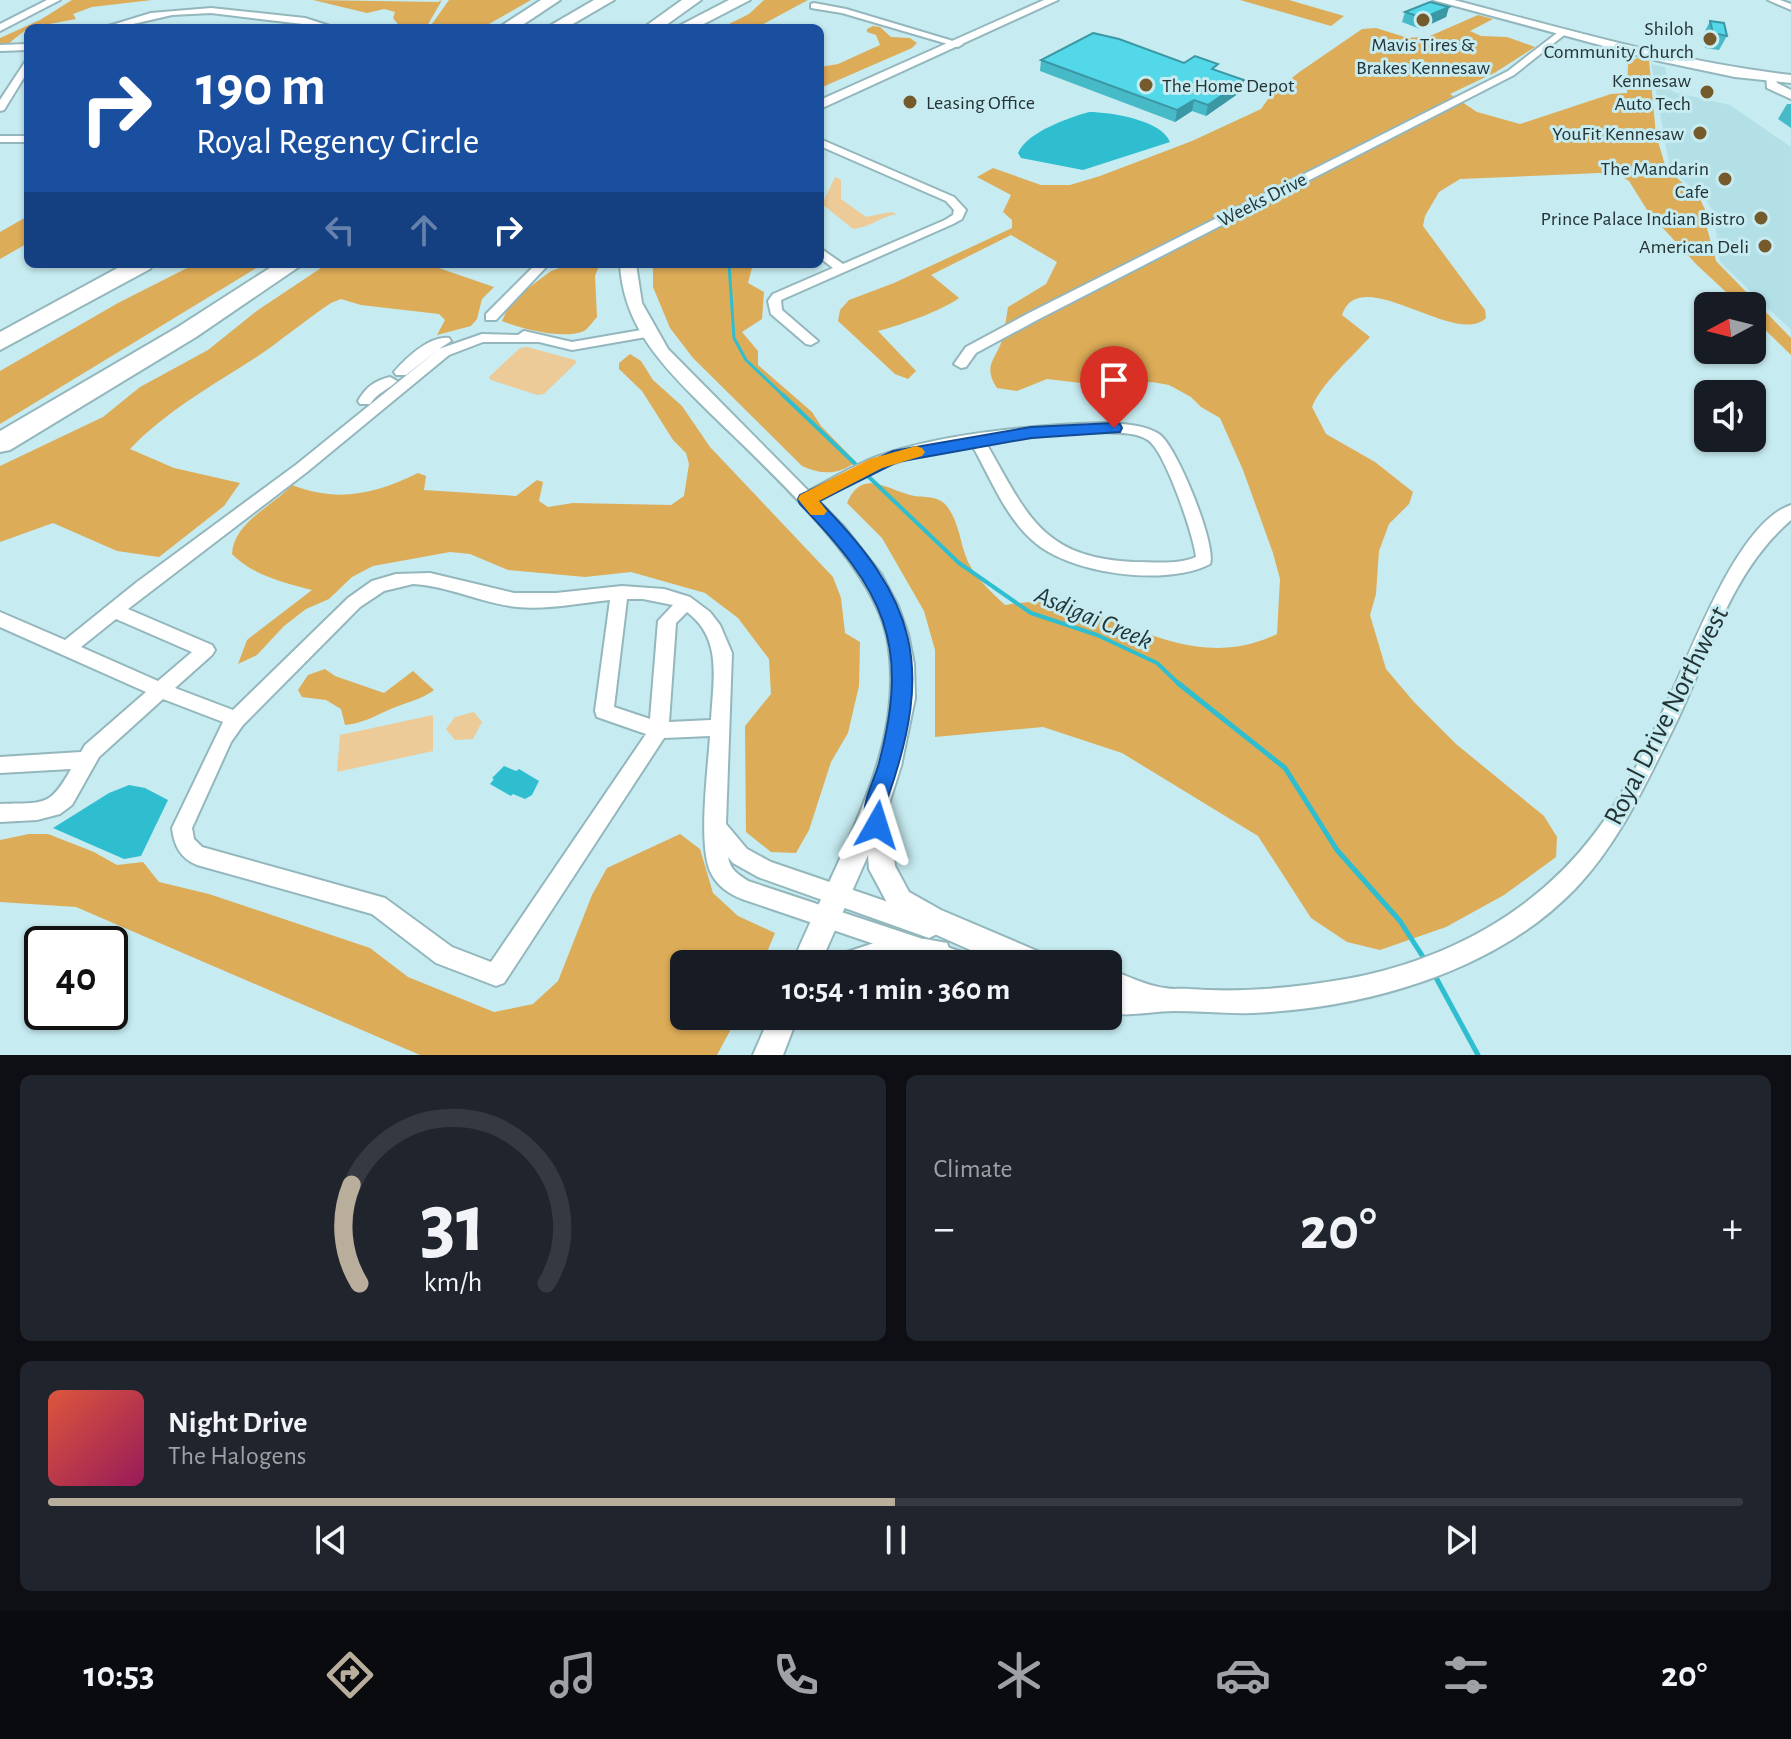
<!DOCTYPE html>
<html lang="en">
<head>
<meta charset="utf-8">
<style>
	:root { --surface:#171b24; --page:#20242c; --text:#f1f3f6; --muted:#9ea1a6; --line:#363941; --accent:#b9ae9b }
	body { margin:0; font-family:"Alegreya Sans",sans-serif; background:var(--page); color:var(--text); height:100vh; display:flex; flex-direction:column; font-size:30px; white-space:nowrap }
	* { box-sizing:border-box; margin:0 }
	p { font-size:26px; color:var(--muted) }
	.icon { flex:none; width:44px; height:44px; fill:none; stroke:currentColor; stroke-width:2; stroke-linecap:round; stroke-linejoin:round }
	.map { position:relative; height:1055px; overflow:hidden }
	.sheet { display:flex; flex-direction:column; gap:20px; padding:20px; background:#0d0f14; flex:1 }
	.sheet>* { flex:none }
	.hud { position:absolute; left:24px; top:24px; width:800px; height:244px; border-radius:12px; box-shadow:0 2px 6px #0004; background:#1a4fa0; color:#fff; overflow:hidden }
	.needle { width:52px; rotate:263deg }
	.tools { position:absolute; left:1694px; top:292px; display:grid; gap:16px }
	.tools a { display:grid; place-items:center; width:72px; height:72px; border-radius:12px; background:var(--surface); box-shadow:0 2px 6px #0004; font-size:40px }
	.speed { position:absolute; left:24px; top:926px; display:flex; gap:16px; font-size:40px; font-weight:700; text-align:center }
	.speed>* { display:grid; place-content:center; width:104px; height:104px; border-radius:50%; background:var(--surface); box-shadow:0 2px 6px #0004; line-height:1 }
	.speed .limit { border:4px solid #111; border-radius:12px; background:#fff; color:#111 }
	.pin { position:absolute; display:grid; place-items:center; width:68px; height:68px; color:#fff; margin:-82px -34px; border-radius:50% 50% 50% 0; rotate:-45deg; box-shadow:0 0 8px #0007 }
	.pin .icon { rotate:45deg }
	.me { position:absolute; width:88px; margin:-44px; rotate:6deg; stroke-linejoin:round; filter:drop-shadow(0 0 6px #0008) }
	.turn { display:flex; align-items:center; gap:28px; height:168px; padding:0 40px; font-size:36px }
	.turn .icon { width:104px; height:104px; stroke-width:2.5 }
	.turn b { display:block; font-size:56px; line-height:68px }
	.lanes { display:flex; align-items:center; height:76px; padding:0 40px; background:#0003; justify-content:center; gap:40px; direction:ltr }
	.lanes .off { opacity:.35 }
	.big { font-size:60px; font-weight:700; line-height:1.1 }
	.sheet .tile { flex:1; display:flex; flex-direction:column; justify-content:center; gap:12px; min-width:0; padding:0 28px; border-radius:12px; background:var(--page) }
	.sheet .dial { align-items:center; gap:0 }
	.dial svg { height:208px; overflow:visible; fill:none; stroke:var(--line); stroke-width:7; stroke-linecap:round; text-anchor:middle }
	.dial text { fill:var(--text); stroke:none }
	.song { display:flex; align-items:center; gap:24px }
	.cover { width:96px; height:96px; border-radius:12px; background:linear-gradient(135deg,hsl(10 70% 55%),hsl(330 70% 35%)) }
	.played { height:8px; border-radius:4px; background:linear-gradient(90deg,var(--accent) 50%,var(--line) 50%) }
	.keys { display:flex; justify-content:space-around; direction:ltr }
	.heat { display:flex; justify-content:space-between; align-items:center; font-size:44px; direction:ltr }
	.sheet .tiles { flex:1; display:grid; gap:20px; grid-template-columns:1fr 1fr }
	.tile:last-child { grid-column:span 2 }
	.trip { position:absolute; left:670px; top:950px; width:452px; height:80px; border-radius:12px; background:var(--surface); box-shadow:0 2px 6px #0004; font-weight:700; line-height:80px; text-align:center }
	.menu { display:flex; height:128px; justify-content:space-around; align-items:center; background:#090b0e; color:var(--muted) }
	.menu .icon { width:56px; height:56px }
	.menu .current { color:var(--accent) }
	.menu b { font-size:36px; color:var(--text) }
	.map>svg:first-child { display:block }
</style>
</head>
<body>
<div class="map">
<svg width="1791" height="1055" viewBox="0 0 1791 1055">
	<rect width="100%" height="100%" fill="#c6ebf0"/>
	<path fill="#b3e0e7" d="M1651 64 1665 67 1670 89 1674 92 1730 105 1791 147V330L1720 262 1713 211 1704 198 1670 169Z"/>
	<path fill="#eccb98" d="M835 177 841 180V199L866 217 891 212 897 214C881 216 872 227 853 229L822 204Z
		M527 347 575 360 576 363 544 394 537 395 491 380 489 377 520 348Z
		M474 712 482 722 473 739 455 740 446 729 455 717Z
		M433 715V751L337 772 340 735Z"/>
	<path fill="#ddac58" d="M72 0H152L92 7 73 14 76 19 28 28 8 44 0 45V38L40 20Z
		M313 0 438 2 442 0 426 28H401L393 18 395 12 384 9 367 13Z
		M449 0H531L482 28H429Z
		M764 0H808L756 28H721L749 14Z
		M1240 0H1289L1344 16 1331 26Z
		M1478 15 1493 19 1470 31 1481 36 1507 37 1535 47 1496 72 1450 94 1477 112 1520 124 1611 94 1627 93 1628 64 1637 58 1649 60 1656 135 1666 168 1700 199 1708 216 1707 228 1716 261 1791 338V355L1752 317V306H1741L1697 265 1649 213 1629 181 1621 176 1599 173 1460 179 1439 192 1425 216 1423 226 1485 310 1486 318C1456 348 1359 261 1342 315L1370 337C1352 357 1321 384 1312 407L1326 434 1375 462 1413 492 1409 504 1389 524 1379 551 1376 594 1370 615 1386 669 1414 702 1456 744 1544 816 1557 837 1556 857 1504 895 1446 927 1380 950 1347 942 1311 918 1258 836 1122 753 1043 727 935 737V650L924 611 882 538 847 503C862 469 884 488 910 495 921 498 936 495 945 504 959 519 960 544 968 562 977 579 991 592 1005 605 1020 603 1038 600 1053 603 1130 617 1194 674 1277 634L1280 579 1273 553 1243 470 1220 418 1201 407 1191 397 1169 385 1152 382 1106 386 1047 379 1017 391 997 388C982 365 996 360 1002 340 1005 330 1006 318 1008 307L1046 284 1057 262 1011 235 931 275 959 298C941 311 901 325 878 331L916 371 908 379 895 374 838 321 840 310 849 300 894 283 1012 228V220L1003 212 1011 195 977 177 993 168 1041 185H1070L1100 176 1192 141 1261 109 1271 95 1298 73 1362 29 1376 28 1408 38 1430 36Z
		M873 26 880 27 891 37 910 38 917 43 912 48 820 88V67L838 64 880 45 876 35 867 32V29Z
		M28 216V243L0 259V232Z
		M195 264H263L0 424V371L118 303Z
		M327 264H427L494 287 482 299 477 319 471 326 437 335 445 320 439 314 361 305 341 299 331 303C305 320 281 341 255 358 213 385 165 412 130 449L174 468 240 483 224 506 159 557 117 551 53 523 0 542V466L103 417 140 387 208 350 258 310Z
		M571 264H600L595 276 597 317C593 321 589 328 584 331 564 340 522 329 502 321L511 301 551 271Z
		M653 264H753L748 283 764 292 762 319 742 332 758 351V365L812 412 821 426 856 462C838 475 822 475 802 466L693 358 670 328 653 287Z
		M630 354 641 361 653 380 682 406 710 447 833 577 841 598 845 633 860 642 859 686 848 733 831 762 809 830 796 853 771 852 746 832 745 726 771 694 769 659 738 618 705 593 631 572 585 577 508 570 470 554 450 552 373 566 352 577 329 599 306 609 284 626 257 655 238 664 247 640 312 590C285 583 252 575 232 554 234 522 272 507 292 485 338 503 375 494 418 473L426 476 424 490 516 496 537 480 543 482 539 501 548 507 573 503 671 505 684 496 689 464 686 453 673 440 642 391 619 369V363Z
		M325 669 335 676 384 693 413 671 434 690C420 700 408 702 393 708 376 715 365 723 345 725L341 709 326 700 302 697 298 690 308 675Z
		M29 834H48L94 852 117 865 143 862 159 882 209 894 370 948 408 977 494 1012 533 1004 558 981 592 895 607 868 680 834 700 849 713 893 738 916 775 933 762 964H684V1016H738L717 1055H420L76 907 0 902V840Z"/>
	<path fill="#2fbecf" d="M1089 112C1110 112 1162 120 1170 142L1083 170 1021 158 1018 153C1027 132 1068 118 1089 112Z
		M504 766 516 771 519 769 539 781 532 795 525 799 513 794 511 796 490 784 494 779 492 778Z
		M129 785 145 788 168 800 141 856 124 859 53 828 109 793Z"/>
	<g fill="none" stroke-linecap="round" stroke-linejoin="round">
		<path stroke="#2fbecf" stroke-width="3" d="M729 264 734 338 746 360 785 397"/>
		<path stroke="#2fbecf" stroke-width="4" d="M783 395 959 563 1031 613 1097 635 1157 663 1180 685"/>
		<path stroke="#2fbecf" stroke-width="5" d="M1178 683 1285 768 1337 850 1400 921 1425 960
			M1434 974 1478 1055"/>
		<defs>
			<path id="minor" d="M1768 0H1780L1791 4V10Z
				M814 3 846 9 963 44 958 47 842 13 811 8V4Z
				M211 8 305 18 336 28 211 13 172 15 116 28H102L151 13Z
				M1561 30 1568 32 1514 75 1039 319 976 353 966 367 961 368 954 364 966 347 1029 313 1508 71Z
				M28 44V50L0 51V45Z
				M28 61V71L4 110 0 111V100L25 62Z
				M0 136H28V142H0Z
				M820 139 954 197 966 210 962 219 953 224 781 300 782 310 818 341 811 345 806 344 771 314 768 301 773 294 833 268 820 258V248L843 264 945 220 953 215 954 210 946 201 820 146Z
				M536 264H549L496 320H486V314Z
				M647 329 654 333 652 336 572 350 539 342H483L449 355 307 472 128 609 212 645 215 650 212 655 175 688 233 710 348 598 372 581 396 574 430 573 514 593H556L622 586 664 589 690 597 710 612 720 625 732 653 726 824 747 849 771 862 929 916 937 920 940 927 937 934 929 938 758 877 733 863 728 857C730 870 738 874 748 881L965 953 973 956 976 964H933L742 899C729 894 716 885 710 871 698 842 708 769 710 736L664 738 504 983 496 986 436 963 372 914 197 865C180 858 174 845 172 828L223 722 163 699 99 757 72 805 60 814 37 820 0 822V804C43 802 49 809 71 769L0 773V757L81 752 85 745 146 692 0 627V612L65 640 137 582 297 464 439 349 406 375H396L394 372C406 358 429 336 449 338L451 341 439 349 482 334 518 335 524 331 572 342ZM413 584C449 586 481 603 517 607 548 610 579 603 610 600L595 711 597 717 646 734 491 962 452 947 385 898 202 847 194 839 192 828 231 742 243 725 360 607 384 591ZM627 599H643L673 605 658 621 650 719 614 707ZM687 612C723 639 713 680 711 720L669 722 676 623ZM116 619 192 652 158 681 81 647Z
				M390 377 397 381C388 390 378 392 370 404H360L358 401C366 387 374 381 390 377Z
				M1105 423C1122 424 1144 424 1159 434 1177 446 1217 546 1210 564 1166 587 1068 574 1032 540 1005 516 990 477 972 445 930 453 890 460 852 481 838 489 817 507 801 503L799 499 801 495C827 482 852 466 879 456 943 433 1037 425 1105 423ZM1105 432C1119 433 1136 432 1148 440 1165 451 1194 536 1196 557 1178 565 1154 562 1134 562 1041 558 1027 514 986 443L1068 433Z
				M1791 505V520C1728 574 1709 657 1673 729 1645 785 1619 843 1575 889 1495 972 1366 1008 1253 1013 1227 1014 1201 1011 1174 1011 1152 1011 1130 1017 1108 1013V969C1126 975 1146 986 1165 988 1173 990 1181 988 1189 989 1242 993 1294 988 1346 979 1444 961 1534 914 1595 833 1626 793 1649 742 1670 696 1693 648 1738 522 1791 505Z"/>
			<path id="tertiary" d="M47 0H60L0 31V24Z
				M1044 0H1058L820 109V100Z
				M1766 73H1774L1777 83 1791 90V99L1767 88Z
				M620 264H636L642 303 668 349 844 527 881 574 898 606 908 634 914 664 915 698 901 766 888 807 895 866 909 892 941 910 1042 953 1045 964H1002L921 928 891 910 869 869 868 855 820 964H792C815 908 845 854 866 797 886 746 898 692 887 637 870 556 753 457 695 398 656 359 623 321 620 264Z
				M925 939 947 943 951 953 947 963 837 964 841 954 883 940Z
				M770 1016H798L783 1055H753Z"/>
			<path id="secondary" d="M1433 0H1454C1565 29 1676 62 1791 75V83L1735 77 1659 61Z"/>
			<path id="motorway" d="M541 0H560L518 28H498Z
				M594 0H614L566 28H546Z
				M682 0H701L662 28H643Z
				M729 0H750L696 28H675Z
				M125 264H153L150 269 0 350V332Z
				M276 264H303L196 337 10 450 0 452V431L178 327Z"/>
		</defs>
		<use href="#minor" stroke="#93b7bc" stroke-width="4"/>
		<use href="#tertiary" stroke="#93b7bc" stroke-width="4"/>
		<use href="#secondary" stroke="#93b7bc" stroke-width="4"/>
		<use href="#motorway" stroke="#93b7bc" stroke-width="4"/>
		<use href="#minor" fill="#fff" fill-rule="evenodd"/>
		<use href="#tertiary" fill="#fff" fill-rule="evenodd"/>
		<use href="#secondary" fill="#fff" fill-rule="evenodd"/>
		<use href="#motorway" fill="#fff" fill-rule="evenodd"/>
	</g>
	<path fill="#47bac8" d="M1449 7 1446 17 1420 29 1402 22 1405 12Z
		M1710 21 1727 36 1719 50 1705 48 1703 35Z
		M1041 60 1184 63 1217 70 1242 91 1206 116 1192 111 1175 122 1040 71Z
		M1787 104H1791V128L1778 119Z"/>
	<path fill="#3a97a3" d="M1449 7 1446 17 1420 29 1423 18Z
		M1244 80 1242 91 1206 116 1208 105Z
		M1194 100 1192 111 1175 122 1177 110Z"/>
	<path fill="#53d8e9" stroke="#3a97a3" stroke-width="2" d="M1430 2 1449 7 1423 18 1405 12Z
		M1710 21 1724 23 1727 36 1713 33Z
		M1093 33 1119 39 1184 63 1195 56 1218 64 1212 69 1244 80 1208 105 1194 100 1177 110 1041 60Z"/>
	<path fill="#1a73e8" stroke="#114b97" stroke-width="2" d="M1114 423 1120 424 1122 428 1120 432 1031 438 897 462 819 501C917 600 934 665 888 797 884 809 891 821 885 833L877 836 869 833C857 807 872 788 879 763 911 642 883 590 800 504L798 499 800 495 893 451 1031 427Z"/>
	<path fill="#f59e0b" d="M916 446 922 448 925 452 922 456 882 468 819 501 827 511 824 515H811L798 499 800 495 870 459Z"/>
	<g fill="#755a2c" stroke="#c6ebf0" stroke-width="3">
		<circle cx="1423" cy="20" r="8"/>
		<circle cx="1710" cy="39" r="8"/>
		<circle cx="1146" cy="85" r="8"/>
		<circle cx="1707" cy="92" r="8"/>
		<circle cx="910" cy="102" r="8"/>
		<circle cx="1700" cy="133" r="8"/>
		<circle cx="1725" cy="179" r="8"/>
		<circle cx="1761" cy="218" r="8"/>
		<circle cx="1765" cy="246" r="8"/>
	</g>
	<g text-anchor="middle" stroke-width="6" stroke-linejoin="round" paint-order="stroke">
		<g font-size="20" fill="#253335" stroke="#c6ebf0" text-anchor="end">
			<text x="1694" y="35">Shiloh<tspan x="1694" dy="23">Community Church</tspan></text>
			<text x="1423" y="51" text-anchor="middle">Mavis Tires &amp;<tspan x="1423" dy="23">Brakes Kennesaw</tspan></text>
			<text x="1691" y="87">Kennesaw<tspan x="1691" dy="23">Auto Tech</tspan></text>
			<text x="1162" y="92" text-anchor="start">The Home Depot</text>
			<text x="926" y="109" text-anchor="start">Leasing Office</text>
			<text x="1684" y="140">YouFit Kennesaw</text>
			<text x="1709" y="175">The Mandarin<tspan x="1709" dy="23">Cafe</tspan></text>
			<text x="1745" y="225">Prince Palace Indian Bistro</text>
			<text x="1749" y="253">American Deli</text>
		</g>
		<g font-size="20" fill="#253335" stroke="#c6ebf0">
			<text transform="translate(1262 199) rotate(-27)" y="7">Weeks Drive</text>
		</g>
		<g font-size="26" font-style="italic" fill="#21383b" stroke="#c6ebf0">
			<text transform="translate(1094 617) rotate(23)" y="9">Asdigai Creek</text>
		</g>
		<g font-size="28" fill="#253335" stroke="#c6ebf0">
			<text transform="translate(1665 715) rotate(-63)" y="10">Royal Drive Northwest</text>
		</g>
	</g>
</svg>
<div class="tools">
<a><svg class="needle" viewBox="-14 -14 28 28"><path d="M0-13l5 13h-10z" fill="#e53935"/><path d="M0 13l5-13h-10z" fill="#9ea1a6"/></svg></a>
<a><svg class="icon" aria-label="sound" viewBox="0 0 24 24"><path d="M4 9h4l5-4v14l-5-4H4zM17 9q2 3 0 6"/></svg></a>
</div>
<div class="speed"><div class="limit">40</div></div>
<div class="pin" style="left:1114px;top:428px;background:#d93025"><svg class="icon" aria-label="arrive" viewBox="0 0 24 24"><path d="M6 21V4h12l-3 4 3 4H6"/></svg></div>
<svg class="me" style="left:877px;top:825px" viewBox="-20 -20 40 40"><path d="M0-17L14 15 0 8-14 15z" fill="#1a73e8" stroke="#fff" stroke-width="4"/></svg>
<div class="trip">10:54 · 1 min · 360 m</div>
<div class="hud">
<div class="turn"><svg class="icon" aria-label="right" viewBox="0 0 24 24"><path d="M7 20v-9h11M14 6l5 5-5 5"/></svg><div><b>190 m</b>Royal Regency Circle</div></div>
<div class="lanes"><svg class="icon off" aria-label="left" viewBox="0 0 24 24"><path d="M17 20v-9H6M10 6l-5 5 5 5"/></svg><svg class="icon off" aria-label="ahead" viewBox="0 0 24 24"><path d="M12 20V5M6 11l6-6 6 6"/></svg><svg class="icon" aria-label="right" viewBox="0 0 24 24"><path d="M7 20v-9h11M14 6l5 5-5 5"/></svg></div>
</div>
</div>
<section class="sheet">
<div class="tiles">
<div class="tile dial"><svg viewBox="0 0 100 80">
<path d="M14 69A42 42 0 1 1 86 69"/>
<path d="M14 69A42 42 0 0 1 11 31" stroke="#b9ae9b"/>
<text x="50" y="56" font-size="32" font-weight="700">31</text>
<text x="50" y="72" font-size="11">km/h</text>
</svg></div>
<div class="tile"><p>Climate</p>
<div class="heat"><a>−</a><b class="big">20°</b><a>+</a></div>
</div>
<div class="tile">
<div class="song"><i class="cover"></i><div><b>Night Drive</b><p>The Halogens</p></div></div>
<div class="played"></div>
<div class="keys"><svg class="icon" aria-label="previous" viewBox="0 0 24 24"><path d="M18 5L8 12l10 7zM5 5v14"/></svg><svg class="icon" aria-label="pause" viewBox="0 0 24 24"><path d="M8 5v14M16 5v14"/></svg><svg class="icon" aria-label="next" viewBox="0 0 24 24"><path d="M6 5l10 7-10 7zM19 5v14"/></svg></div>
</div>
</div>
</section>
<nav class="menu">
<b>10:53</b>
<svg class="icon current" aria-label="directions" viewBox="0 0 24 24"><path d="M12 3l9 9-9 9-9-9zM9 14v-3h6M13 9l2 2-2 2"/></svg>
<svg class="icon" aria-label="music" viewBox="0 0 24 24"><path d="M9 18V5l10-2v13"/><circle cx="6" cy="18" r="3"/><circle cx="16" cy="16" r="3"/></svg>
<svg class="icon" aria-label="phone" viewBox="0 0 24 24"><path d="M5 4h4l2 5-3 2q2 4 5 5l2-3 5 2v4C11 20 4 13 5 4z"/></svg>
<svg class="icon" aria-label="climate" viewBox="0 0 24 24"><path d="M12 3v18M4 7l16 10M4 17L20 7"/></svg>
<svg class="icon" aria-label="car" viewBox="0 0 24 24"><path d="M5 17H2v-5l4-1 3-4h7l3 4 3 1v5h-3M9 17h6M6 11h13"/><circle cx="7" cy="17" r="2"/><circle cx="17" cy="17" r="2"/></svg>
<svg class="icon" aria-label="filters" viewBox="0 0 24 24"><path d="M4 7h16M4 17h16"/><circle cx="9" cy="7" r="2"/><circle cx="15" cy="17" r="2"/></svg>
<b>20°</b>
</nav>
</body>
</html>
